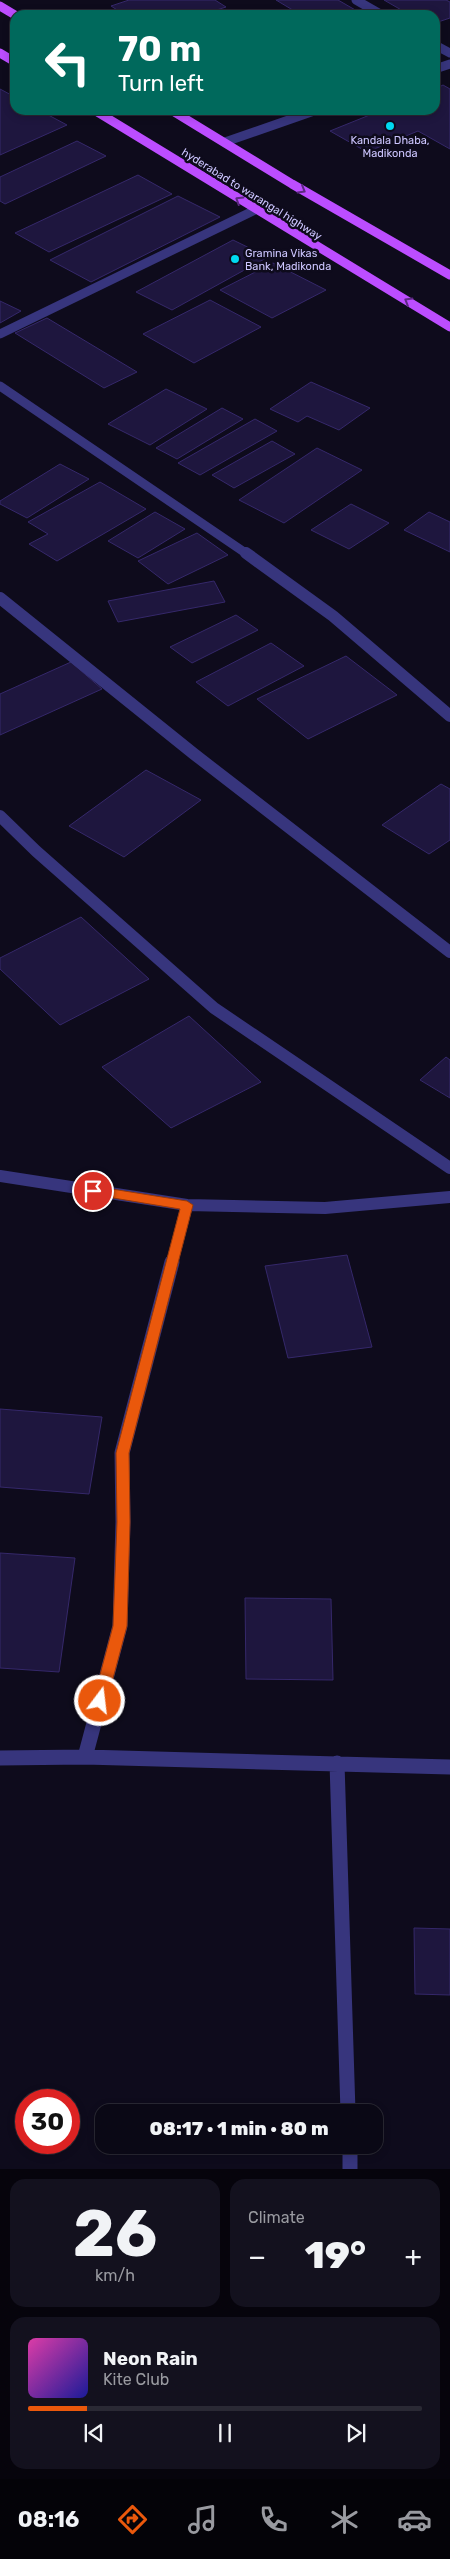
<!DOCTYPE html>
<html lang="en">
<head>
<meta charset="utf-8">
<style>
	:root { --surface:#0a0815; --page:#13111e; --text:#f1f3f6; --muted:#999aa0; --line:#2a2934; --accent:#ea580c }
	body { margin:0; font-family:Rubik,sans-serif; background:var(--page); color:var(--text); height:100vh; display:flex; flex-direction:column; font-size:19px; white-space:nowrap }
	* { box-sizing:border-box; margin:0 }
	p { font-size:16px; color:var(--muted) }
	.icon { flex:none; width:28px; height:28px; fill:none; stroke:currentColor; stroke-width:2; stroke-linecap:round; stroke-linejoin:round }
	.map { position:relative; height:2169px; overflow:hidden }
	.details { display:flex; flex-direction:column; gap:10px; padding:10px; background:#06040c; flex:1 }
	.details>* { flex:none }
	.top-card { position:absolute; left:10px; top:10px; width:430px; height:105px; border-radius:15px; box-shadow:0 2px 8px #0003,0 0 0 1px var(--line); background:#00695c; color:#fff; overflow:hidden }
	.speed { position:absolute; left:15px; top:2089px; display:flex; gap:10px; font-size:25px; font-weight:700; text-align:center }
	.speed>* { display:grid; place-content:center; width:65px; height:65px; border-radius:50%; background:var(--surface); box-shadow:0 2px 8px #0003,0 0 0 1px var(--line); line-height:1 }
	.speed .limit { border:8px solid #d22; background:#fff; color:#111 }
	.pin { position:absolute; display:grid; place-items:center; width:42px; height:42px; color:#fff; margin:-21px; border:2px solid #fff; border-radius:50%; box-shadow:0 1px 5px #0007 }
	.me { position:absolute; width:55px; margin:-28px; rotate:15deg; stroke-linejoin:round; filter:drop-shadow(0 0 4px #0008) }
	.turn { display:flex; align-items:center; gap:18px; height:105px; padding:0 25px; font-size:22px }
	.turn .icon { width:65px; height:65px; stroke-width:2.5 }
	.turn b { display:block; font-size:35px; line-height:42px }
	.big { font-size:38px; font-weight:800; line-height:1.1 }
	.details .card { flex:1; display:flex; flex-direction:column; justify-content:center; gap:8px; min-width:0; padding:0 18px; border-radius:15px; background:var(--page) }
	.details .dial { align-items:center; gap:0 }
	.dial b { font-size:65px; line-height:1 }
	.song { display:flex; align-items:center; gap:15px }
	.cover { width:60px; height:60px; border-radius:8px; background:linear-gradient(135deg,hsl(320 70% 55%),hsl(240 70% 35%)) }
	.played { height:5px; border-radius:2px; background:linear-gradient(90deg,var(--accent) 15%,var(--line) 15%) }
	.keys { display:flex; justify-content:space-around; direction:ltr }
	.heat { display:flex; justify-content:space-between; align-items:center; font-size:28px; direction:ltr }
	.details .tiles { flex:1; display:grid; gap:10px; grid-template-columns:1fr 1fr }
	.card:last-child { grid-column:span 2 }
	.trip { position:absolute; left:95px; top:2104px; width:288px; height:50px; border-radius:15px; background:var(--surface); box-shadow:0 2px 8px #0003,0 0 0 1px var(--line); font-weight:800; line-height:50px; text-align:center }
	.tabs { display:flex; height:80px; justify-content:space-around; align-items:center; background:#040308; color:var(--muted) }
	.tabs .icon { width:35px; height:35px }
	.tabs .on { color:var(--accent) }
	.tabs b { font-size:22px; color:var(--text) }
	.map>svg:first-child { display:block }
</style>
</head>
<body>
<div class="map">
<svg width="450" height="2169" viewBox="0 0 450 2169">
	<rect width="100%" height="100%" fill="#0e0b1c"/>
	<path fill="#1e163e" stroke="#35286a" d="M129 0H215L226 7 201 15H125L111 6Z
		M276 0H338L364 15H301Z
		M384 0H446L450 2V18L435 23V15H410Z
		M443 85 450 89V149L418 131 367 152 330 131 382 110H435V89Z
		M0 89 15 97V110H39L67 125 0 155Z
		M77 141 106 156 5 204 0 201V177Z
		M138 175 172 194 49 252 15 233Z
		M178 196 220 217 91 282 50 260Z
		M233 240 268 257 172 310 136 292Z
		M273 263 326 290 272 318 220 290Z
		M210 300 261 327 194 363 143 334Z
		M0 301 21 311 0 323Z
		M47 318 137 372 104 388 15 333Z
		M311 382 370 408 339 430 307 416 298 422 270 409Z
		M166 389 207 409 150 445 108 424Z
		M222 408 243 419 177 459 156 448Z
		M255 419 277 431 200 475 178 463Z
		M272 441 295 454 234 488 212 475Z
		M317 448 362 470 284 523 239 500Z
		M60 464 89 479 27 518 0 504V501Z
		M100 482 146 509 57 561 29 544 48 534 28 522Z
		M351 504 389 523 349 549 311 530Z
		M155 512 185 529 138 558 108 541Z
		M429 512 450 522V552L404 530Z
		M197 533 228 555 168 584 138 561Z
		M214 581 225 602 118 622 108 601Z
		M236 615 258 630 192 663 170 647Z
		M271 643 304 666 228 706 196 682Z
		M346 656 397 695 308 739 257 699Z
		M71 662 102 689 0 735V694Z
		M146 770 201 800 124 857 69 826Z
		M441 784 450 789V840L429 854 382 825Z
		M81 917 149 979 60 1025 0 969V958Z
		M189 1016 261 1082 171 1128 102 1067Z
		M446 1057 450 1060V1098L420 1080Z
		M347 1255 372 1347 288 1358 265 1266Z
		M0 1409 102 1417 89 1494 0 1487Z
		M0 1553 75 1558 59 1672 0 1668Z
		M245 1598 331 1599 333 1680 246 1679Z
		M414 1928 450 1929V1995L415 1994Z"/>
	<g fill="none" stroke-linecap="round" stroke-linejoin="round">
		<path stroke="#37357d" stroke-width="9" d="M356 0 382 15
			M435 45 450 53
			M435 69 450 64
			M225 142 317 110
			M0 334 255 210
			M0 386 247 554"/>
		<path stroke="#37357d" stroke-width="12" d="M246 553 333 616 450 716
			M0 598 194 754 450 952
			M0 816 36 851 214 1008 450 1168
			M0 1176 187 1205 325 1208 450 1197
			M172 1263 187 1205"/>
		<path stroke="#37357d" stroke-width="15" d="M85 1757 120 1626 123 1522 122 1453 172 1262
			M0 1758 85 1757 450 1767
			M337 1763 348 2112
			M350 2145V2169"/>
		<path stroke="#bc4dff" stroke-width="9" d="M0 6 15 15
			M0 53 15 62
			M94 110 450 327
			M171 110 292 184 450 275"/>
	</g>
	<defs><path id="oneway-chevron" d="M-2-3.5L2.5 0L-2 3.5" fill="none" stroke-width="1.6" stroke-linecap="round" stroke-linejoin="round" transform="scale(1.25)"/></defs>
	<g stroke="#5c2982">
		<use href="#oneway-chevron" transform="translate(302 190) rotate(30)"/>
		<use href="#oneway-chevron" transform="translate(239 200) rotate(-148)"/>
		<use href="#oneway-chevron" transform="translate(408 301) rotate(-149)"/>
	</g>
	<path fill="#ea580c" stroke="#983908" d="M93 1186 187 1201 193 1205 129 1453 130 1522 127 1626 107 1701 105 1705H95L93 1701 113 1626 117 1522 116 1453 180 1209 89 1194 87 1191Z"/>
	<g fill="#00d9f1" stroke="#0e0b1c" stroke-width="2">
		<circle cx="390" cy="126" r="5"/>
		<circle cx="235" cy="259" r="5"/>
	</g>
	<g text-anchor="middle" stroke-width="5" stroke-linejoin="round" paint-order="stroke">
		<g font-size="11" fill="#cdc6ff" stroke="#0e0b1c">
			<text x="390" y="144">Kandala Dhaba,<tspan x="390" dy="13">Madikonda</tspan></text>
			<text x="245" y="257" text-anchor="start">Gramina Vikas<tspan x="245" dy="13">Bank, Madikonda</tspan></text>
		</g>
		<g font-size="11" fill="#cdc6ff" stroke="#0e0b1c">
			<text transform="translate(252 194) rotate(32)" y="4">hyderabad to warangal highway</text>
		</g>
	</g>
</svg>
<div class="speed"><div class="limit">30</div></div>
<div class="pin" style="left:93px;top:1191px;background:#d93025"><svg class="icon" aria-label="arrive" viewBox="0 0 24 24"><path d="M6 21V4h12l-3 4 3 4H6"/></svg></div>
<svg class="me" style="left:100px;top:1701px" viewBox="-20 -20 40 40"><circle r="17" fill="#ea580c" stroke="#fff" stroke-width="3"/><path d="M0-11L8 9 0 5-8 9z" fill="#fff"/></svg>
<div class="trip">08:17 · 1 min · 80 m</div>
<div class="top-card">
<div class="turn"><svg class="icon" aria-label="left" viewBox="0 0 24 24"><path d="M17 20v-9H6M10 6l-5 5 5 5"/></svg><div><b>70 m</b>Turn left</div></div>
</div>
</div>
<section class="details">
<div class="tiles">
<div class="card dial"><b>26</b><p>km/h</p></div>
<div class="card"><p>Climate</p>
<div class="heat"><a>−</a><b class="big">19°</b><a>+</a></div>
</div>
<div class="card">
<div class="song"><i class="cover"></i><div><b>Neon Rain</b><p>Kite Club</p></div></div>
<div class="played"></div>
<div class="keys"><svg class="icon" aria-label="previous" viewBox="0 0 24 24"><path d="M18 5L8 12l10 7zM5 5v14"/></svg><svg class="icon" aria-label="pause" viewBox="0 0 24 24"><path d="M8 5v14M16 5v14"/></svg><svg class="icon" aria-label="next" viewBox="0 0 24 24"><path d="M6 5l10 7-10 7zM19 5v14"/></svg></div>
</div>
</div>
</section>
<nav class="tabs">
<b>08:16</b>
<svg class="icon on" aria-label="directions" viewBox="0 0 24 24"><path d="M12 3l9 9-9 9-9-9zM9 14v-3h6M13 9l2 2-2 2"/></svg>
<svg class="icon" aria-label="music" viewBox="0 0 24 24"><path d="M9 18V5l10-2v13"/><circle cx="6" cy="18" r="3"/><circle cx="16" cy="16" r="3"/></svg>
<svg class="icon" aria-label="phone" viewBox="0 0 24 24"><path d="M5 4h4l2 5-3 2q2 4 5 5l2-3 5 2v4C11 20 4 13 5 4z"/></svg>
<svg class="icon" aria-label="climate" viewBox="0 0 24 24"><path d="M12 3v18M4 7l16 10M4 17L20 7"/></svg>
<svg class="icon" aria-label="car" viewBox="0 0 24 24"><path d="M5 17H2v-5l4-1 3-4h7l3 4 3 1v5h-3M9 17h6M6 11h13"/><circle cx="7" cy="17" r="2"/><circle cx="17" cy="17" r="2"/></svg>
</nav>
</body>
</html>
